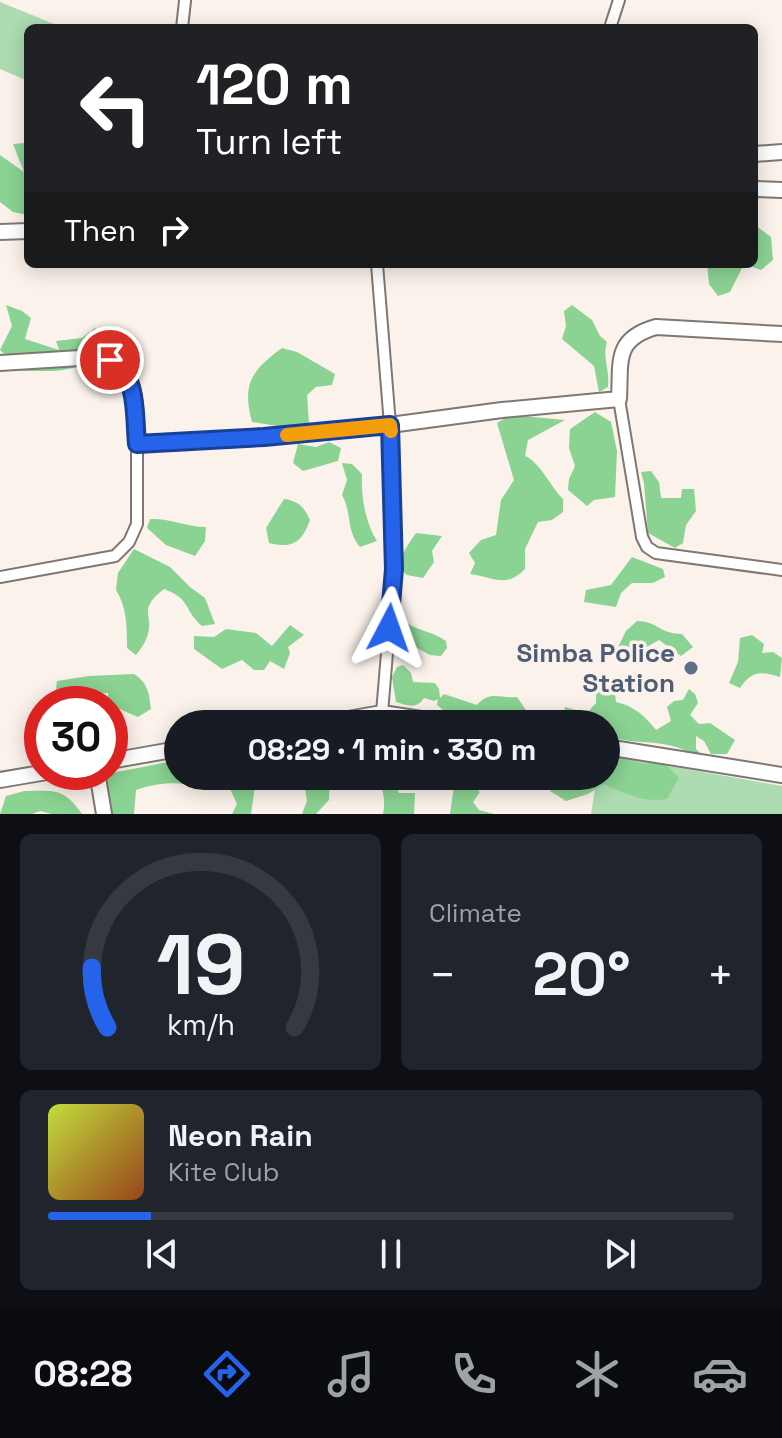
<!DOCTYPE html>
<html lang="en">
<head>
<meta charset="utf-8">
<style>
	:root { --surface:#171b24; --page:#20242c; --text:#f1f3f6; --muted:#9ea1a6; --line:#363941; --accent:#2563eb }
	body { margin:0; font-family:"Space Grotesk",sans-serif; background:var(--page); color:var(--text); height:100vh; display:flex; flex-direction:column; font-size:30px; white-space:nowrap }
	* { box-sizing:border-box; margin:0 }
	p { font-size:26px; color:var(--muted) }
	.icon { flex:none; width:44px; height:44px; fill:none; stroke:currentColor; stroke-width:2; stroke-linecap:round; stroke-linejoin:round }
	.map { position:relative; height:814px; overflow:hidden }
	.details { display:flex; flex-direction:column; gap:20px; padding:20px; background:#0d0f14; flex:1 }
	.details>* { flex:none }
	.guide { position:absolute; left:24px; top:24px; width:734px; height:244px; border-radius:12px; box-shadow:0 4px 20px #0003; background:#202124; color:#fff; overflow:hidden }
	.speed { position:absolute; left:24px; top:686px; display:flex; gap:16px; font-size:40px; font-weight:700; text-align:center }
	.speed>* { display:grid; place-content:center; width:104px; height:104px; border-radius:50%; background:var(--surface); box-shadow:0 4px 20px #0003; line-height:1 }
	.speed .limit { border:12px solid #d22; background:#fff; color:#111 }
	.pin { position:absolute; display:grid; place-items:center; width:68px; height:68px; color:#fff; margin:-34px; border:4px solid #fff; border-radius:50%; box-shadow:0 2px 8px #0007 }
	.me { position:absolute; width:88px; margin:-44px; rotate:4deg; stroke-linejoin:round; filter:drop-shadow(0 0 6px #0008) }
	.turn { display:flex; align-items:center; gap:28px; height:168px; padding:0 40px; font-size:36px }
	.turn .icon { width:104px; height:104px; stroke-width:2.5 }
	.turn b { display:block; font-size:56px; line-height:68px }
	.then { display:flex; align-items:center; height:76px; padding:0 40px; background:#0003; gap:16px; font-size:30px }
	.big { font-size:60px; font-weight:700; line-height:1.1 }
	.details .widget { flex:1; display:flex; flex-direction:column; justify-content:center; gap:12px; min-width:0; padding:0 28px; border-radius:12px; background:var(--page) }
	.details .dial { align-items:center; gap:0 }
	.dial svg { height:208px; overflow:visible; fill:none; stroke:var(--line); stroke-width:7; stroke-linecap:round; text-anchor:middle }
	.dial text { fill:var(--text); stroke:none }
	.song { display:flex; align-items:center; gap:24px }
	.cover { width:96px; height:96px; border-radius:12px; background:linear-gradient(135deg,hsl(70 70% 55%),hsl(20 70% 35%)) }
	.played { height:8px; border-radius:4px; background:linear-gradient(90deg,var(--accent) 15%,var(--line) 15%) }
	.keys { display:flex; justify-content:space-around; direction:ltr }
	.heat { display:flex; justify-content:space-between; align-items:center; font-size:44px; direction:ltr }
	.details .tiles { flex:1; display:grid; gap:20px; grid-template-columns:1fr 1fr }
	.widget:last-child { grid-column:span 2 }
	.trip { position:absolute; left:164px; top:710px; width:456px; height:80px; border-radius:40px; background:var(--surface); box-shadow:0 4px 20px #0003; font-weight:700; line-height:80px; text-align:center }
	.menu { display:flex; height:128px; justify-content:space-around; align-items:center; background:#090b0e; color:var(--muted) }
	.menu .icon { width:56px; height:56px }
	.menu .current { color:var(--accent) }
	.menu b { font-size:36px; color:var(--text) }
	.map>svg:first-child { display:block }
</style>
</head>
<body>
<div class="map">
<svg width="782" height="814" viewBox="0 0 782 814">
	<rect width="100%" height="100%" fill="#fbf2eb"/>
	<path fill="#acdcb0" d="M0 2 64 28H28V81L0 69Z
		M606 755 782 786V814H591L597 776H606Z"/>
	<path fill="#8bd393" d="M25 143 28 144V215L13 212 0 202V155L24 172 13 144Z
		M759 228 771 237 773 260 761 270 744 264 730 292 718 296 709 284 707 264H754V229Z
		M6 305 22 311 31 318 25 339 59 350 56 341 82 338 95 328 108 337C89 375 59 371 23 371L0 350 12 326Z
		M572 305 592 320 600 336 607 342C602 359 610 368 608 387L599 392 594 366 562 339 566 326 564 311Z
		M282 348 297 352 335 374 332 385 316 387 307 395 309 424 296 434 284 427 252 422C242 384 251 371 282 348Z
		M595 412 611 422 617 451 615 497 594 500 587 506 568 490 569 479 575 466 569 448 570 429Z
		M511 415 565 420 528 440 525 456C540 462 550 486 563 499V512L552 520 538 522 525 549V569C505 589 494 577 470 574L475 563 469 553 481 540 496 535 501 500 514 480 497 423Z
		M329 442 341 448 338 461 303 471 293 463 298 444 316 447Z
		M342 463 352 464 362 474C361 496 365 522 377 541L360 547C345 528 353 515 342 495L347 480Z
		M651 471 659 482 661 498H681L682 489H694L696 511 686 525 683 543 675 548 648 533 644 483 641 472Z
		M284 499C299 501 304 507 310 520 302 542 293 549 269 543L266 528Z
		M150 519C170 518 186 527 206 527L205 541 195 556 166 545 147 528Z
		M416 533 442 536 432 551 434 562 423 578 407 575 399 568C401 553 408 545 416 533Z
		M134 549 170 567 190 587 205 598 215 624 202 626C183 609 191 599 164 589 136 611 155 614 147 637 145 643 140 650 136 655L127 648C127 628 127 607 116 590L118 573Z
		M632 557 663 569 665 577 653 583H632L621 593 616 607 584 602 586 590 611 585Z
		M637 621C657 621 660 634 682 634L693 647 681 656 659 640 637 653 616 651 626 631Z
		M407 623C419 631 434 632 446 641L447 648 441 656 430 655 393 635 398 626Z
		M290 625 304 635 288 647 290 653 284 669 270 661 264 670H254L242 660 222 669 194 649V636L214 637 226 629 256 633 272 646Z
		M752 635 764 644 762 653 773 652 782 658 780 677C760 671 752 671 740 688L729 683 738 662 740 638Z
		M403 665 411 673 413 682 435 683 439 689 440 698 444 694 477 705C490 690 500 699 517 697L526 710 522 724H503L472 716H450L437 705 438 699 434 701 424 698C416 710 407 705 396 702L392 677 397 667Z
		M134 674C148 683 149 693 151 709L138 717 108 704V693L67 694 56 689 57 681 89 676Z
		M614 687 616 702C634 706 645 716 656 730L671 721 667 707 674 701 683 700 689 689 695 694 698 703 690 715 699 724 710 723 735 740 727 754H711L704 741 696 736V749L700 753C688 754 686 750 676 747 653 740 630 744 606 736V724H572L563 719 565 707 587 713 596 703V693L602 688Z
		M606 755 645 764 662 761 679 778 667 799C644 803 625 794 604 784L588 794 566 801 550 791 556 779 554 776H606Z
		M178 760V776H209L210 778 202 787C177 781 159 782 136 790L134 814H109L105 793 107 774Z
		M224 776H269L255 786 251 814H232L237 804Z
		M303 776H330L329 800 316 814H302L307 801Z
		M376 776H392L399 793H415L414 814H383C386 800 383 788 376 776Z
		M468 782 480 792 473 802 479 810 494 814H450L454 786Z
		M24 791C54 791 63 787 82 814H52L40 811 32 814H0L6 796Z"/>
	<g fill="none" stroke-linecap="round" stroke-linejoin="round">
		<defs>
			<path id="street" d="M182 28 185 1
				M610 28 619 0
				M377 264 390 425 394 569 382 713
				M619 399 642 537 647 547 656 553 782 570
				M0 577 115 556 129 542 137 524V444"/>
			<path id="secondary" d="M754 154 782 152
				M754 189 782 190
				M0 232 28 231
				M0 363 96 357C105 359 118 362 124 370 137 384 136 425 137 444L264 437 390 425 502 410 619 399C621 361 614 339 656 327L782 334
				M319 724 382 713 454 724
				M606 747 782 775
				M110 761 178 749
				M97 772 104 814
				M0 780 47 772"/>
		</defs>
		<use href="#street" stroke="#7f7771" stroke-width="14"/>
		<use href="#secondary" stroke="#7f7771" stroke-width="18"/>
		<use href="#street" stroke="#fff" stroke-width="10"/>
		<use href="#secondary" stroke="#fff" stroke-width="14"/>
	</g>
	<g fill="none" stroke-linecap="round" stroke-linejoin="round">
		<defs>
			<path id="route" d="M110 360C139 377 134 414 137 444L264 437 390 425 394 569 389 628"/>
		</defs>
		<use href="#route" stroke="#184099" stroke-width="20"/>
		<use href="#route" stroke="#2563eb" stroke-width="14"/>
		<path stroke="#f59e0b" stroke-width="14" d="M287 435 390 425 391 431"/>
	</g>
	<circle fill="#5c6f8a" stroke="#fbf2eb" stroke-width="3" cx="691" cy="668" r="8"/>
	<g text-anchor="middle" stroke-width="7" stroke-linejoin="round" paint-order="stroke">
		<g font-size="26" font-weight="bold" fill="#4e5e75" stroke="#fbf2eb" text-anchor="end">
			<text x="675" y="662">Simba Police<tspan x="675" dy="30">Station</tspan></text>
		</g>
	</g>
</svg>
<div class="speed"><div class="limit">30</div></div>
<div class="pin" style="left:110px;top:360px;background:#d93025"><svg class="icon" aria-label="arrive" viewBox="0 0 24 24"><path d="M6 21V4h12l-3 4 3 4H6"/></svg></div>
<svg class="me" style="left:389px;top:628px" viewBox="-20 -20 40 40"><path d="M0-17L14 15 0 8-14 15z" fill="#2563eb" stroke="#fff" stroke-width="4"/></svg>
<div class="trip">08:29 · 1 min · 330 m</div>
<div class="guide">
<div class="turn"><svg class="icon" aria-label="left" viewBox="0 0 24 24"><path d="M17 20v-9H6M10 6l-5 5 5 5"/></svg><div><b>120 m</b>Turn left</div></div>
<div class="then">Then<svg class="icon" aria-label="right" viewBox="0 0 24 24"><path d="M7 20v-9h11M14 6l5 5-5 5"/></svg></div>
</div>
</div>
<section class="details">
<div class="tiles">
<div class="widget dial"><svg viewBox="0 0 100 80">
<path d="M14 69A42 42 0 1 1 86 69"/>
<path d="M14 69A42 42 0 0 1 8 46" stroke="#2563eb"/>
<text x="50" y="56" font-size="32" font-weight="700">19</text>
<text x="50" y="72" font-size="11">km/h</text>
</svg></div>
<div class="widget"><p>Climate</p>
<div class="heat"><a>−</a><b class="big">20°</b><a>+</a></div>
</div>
<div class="widget">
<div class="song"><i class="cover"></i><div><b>Neon Rain</b><p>Kite Club</p></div></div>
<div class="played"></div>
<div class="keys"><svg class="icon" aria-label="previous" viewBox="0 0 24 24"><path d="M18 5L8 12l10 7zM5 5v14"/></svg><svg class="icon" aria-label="pause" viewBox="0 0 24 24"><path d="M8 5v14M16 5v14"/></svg><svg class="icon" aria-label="next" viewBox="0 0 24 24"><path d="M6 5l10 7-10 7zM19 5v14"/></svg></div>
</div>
</div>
</section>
<nav class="menu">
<b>08:28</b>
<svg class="icon current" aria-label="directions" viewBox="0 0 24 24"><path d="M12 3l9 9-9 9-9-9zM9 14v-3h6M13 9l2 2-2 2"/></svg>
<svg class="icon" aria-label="music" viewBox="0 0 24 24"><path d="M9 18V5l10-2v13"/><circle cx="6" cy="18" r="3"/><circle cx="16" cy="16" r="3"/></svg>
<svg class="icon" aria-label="phone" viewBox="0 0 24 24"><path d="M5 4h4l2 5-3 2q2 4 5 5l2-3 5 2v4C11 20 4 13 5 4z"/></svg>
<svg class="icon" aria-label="climate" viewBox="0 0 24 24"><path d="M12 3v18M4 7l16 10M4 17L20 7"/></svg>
<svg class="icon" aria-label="car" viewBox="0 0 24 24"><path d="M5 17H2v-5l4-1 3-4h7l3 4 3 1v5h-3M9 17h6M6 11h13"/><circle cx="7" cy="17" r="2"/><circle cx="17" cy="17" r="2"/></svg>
</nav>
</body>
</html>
